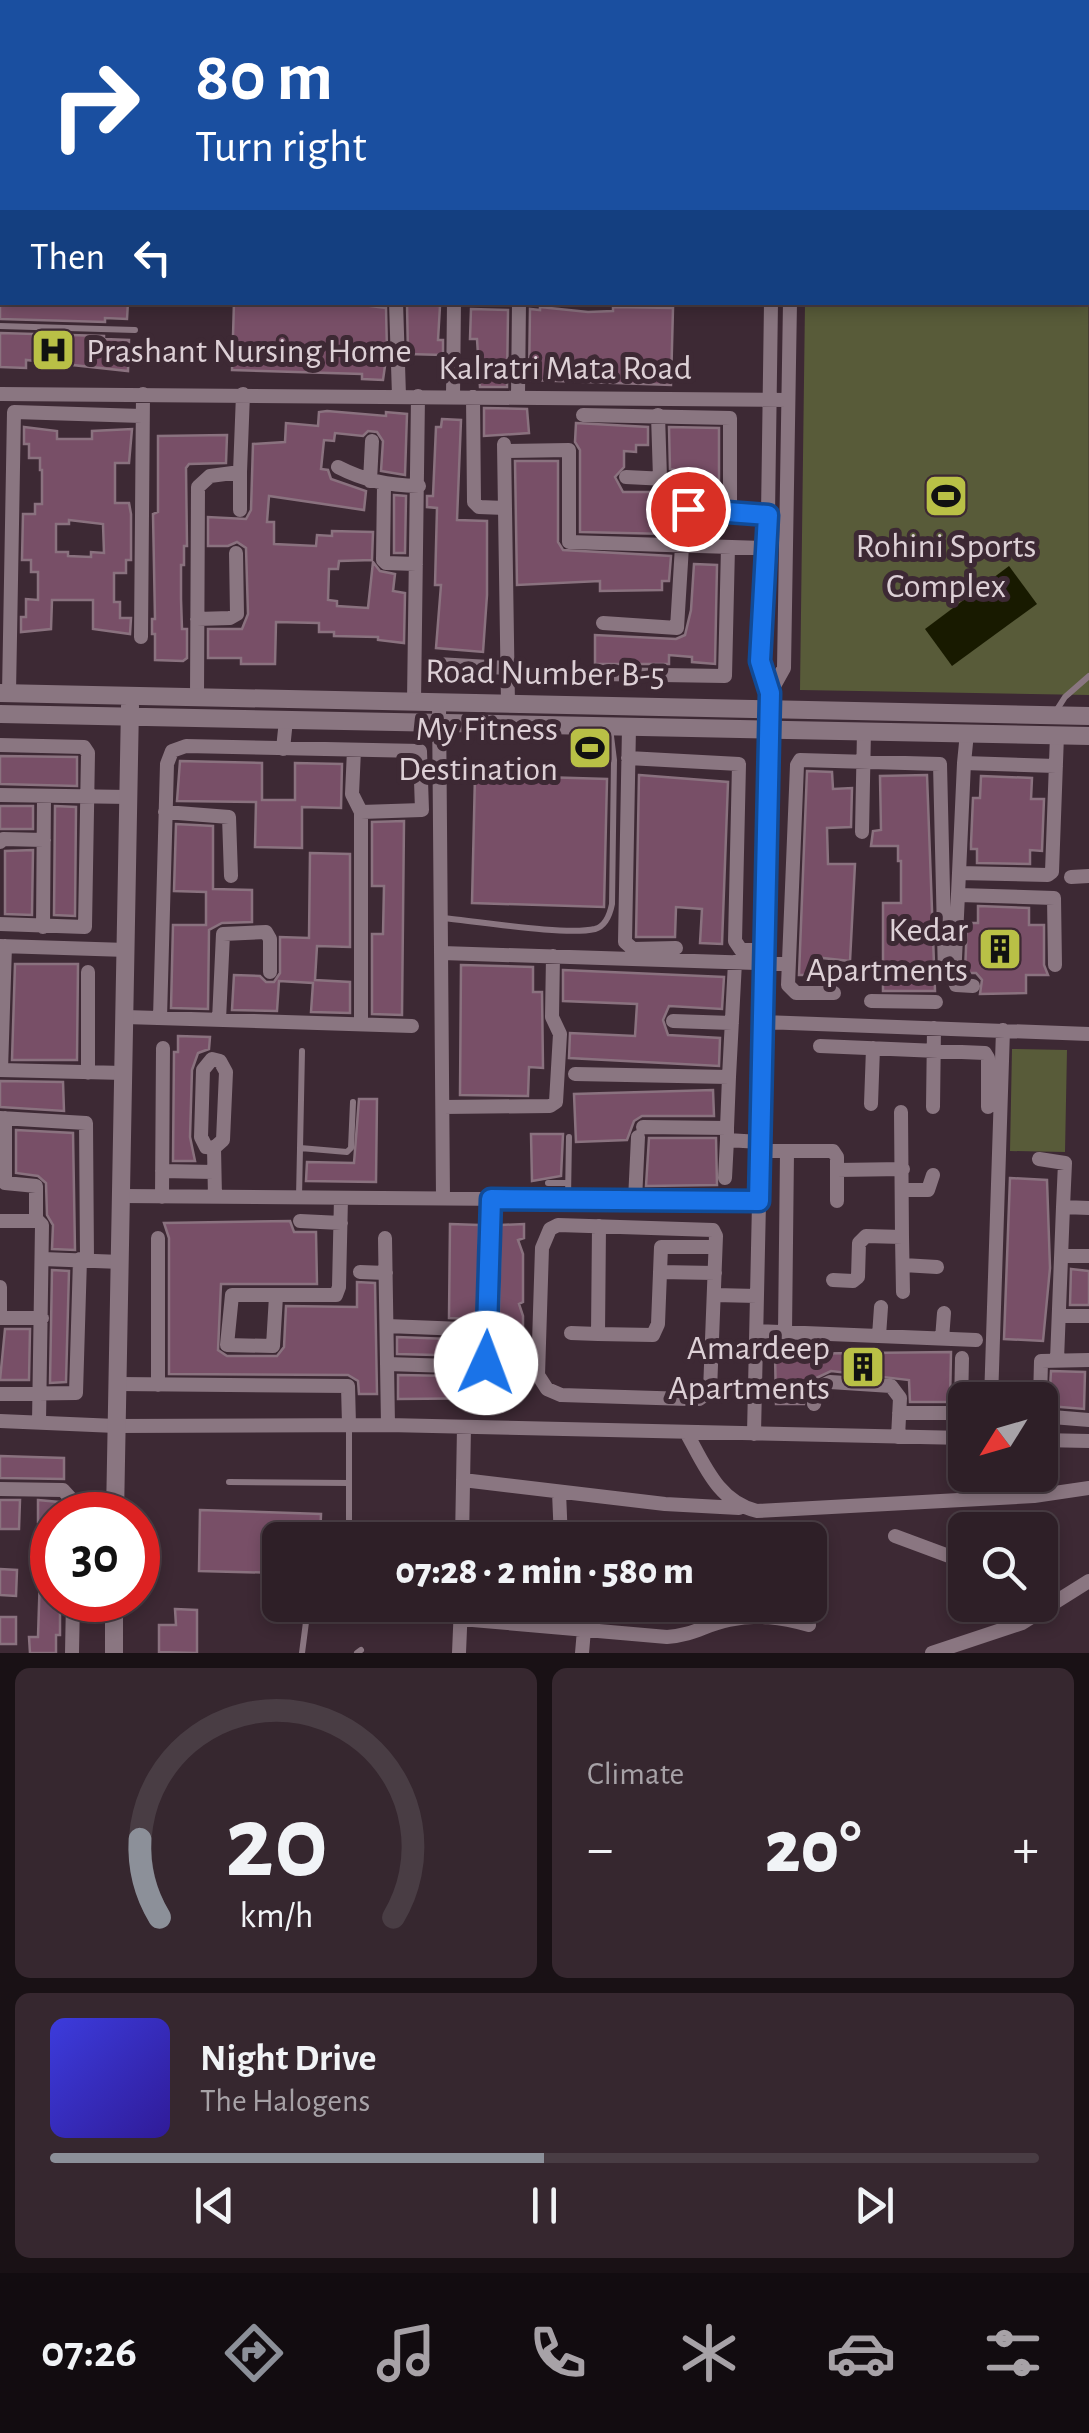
<!DOCTYPE html>
<html lang="en">
<head>
<meta charset="utf-8">
<style>
	:root { --surface:#2e1f27; --page:#36272f; --text:#f1f3f6; --muted:#a7a2a7; --line:#493d44; --accent:#8c9099 }
	body { margin:0; font-family:"Alegreya Sans",sans-serif; background:var(--page); color:var(--text); height:100vh; display:flex; flex-direction:column; font-size:38px; white-space:nowrap }
	* { box-sizing:border-box; margin:0 }
	p { font-size:32px; color:var(--muted) }
	.icon { flex:none; width:55px; height:55px; fill:none; stroke:currentColor; stroke-width:2; stroke-linecap:round; stroke-linejoin:round }
	.map { position:relative; height:1653px; overflow:hidden }
	.drawer { display:flex; flex-direction:column; gap:15px; padding:15px; background:#191115; flex:1 }
	.drawer>* { flex:none }
	.top-card { position:absolute; left:0px; top:0px; width:1090px; height:305px; box-shadow:0 5px 15px #0003,0 0 0 2px var(--line); background:#1a4fa0; color:#fff; overflow:hidden }
	.needle { width:65px; rotate:233deg }
	.buttons { position:absolute; left:948px; top:1382px; display:grid; gap:20px }
	.buttons a { display:grid; place-items:center; width:110px; height:110px; border-radius:15px; background:var(--surface); box-shadow:0 5px 15px #0003,0 0 0 2px var(--line); font-size:50px }
	.speed { position:absolute; left:30px; top:1492px; display:flex; gap:20px; font-size:50px; font-weight:700; text-align:center }
	.speed>* { display:grid; place-content:center; width:130px; height:130px; border-radius:50%; background:var(--surface); box-shadow:0 5px 15px #0003,0 0 0 2px var(--line); line-height:1 }
	.speed .limit { border:15px solid #d22; background:#fff; color:#111 }
	.pin { position:absolute; display:grid; place-items:center; width:85px; height:85px; color:#fff; margin:-42px; border:5px solid #fff; border-radius:50%; box-shadow:0 2px 10px #0007 }
	.me { position:absolute; width:110px; margin:-55px; rotate:2deg; stroke-linejoin:round; filter:drop-shadow(0 0 8px #0008) }
	.turn { display:flex; align-items:center; gap:35px; height:210px; padding:0 30px; font-size:45px }
	.turn .icon { width:130px; height:130px; stroke-width:2.5 }
	.turn b { display:block; font-size:70px; line-height:85px }
	.then { display:flex; align-items:center; height:95px; padding:0 30px; background:#0003; gap:20px; font-size:38px }
	.big { font-size:75px; font-weight:800; line-height:1.1 }
	.drawer .card { flex:1; display:flex; flex-direction:column; justify-content:center; gap:15px; min-width:0; padding:0 35px; border-radius:15px; background:var(--page) }
	.drawer .dial { align-items:center; gap:0 }
	.dial svg { height:260px; overflow:visible; fill:none; stroke:var(--line); stroke-width:7; stroke-linecap:round; text-anchor:middle }
	.dial text { fill:var(--text); stroke:none }
	.song { display:flex; align-items:center; gap:30px }
	.cover { width:120px; height:120px; border-radius:15px; background:linear-gradient(135deg,hsl(240 70% 55%),hsl(250 70% 35%)) }
	.played { height:10px; border-radius:5px; background:linear-gradient(90deg,var(--accent) 50%,var(--line) 50%) }
	.keys { display:flex; justify-content:space-around; direction:ltr }
	.heat { display:flex; justify-content:space-between; align-items:center; font-size:55px; direction:ltr }
	.drawer .tiles { flex:1; display:grid; gap:15px; grid-template-columns:1fr 1fr }
	.card:last-child { grid-column:span 2 }
	.trip { position:absolute; left:262px; top:1522px; width:565px; height:100px; border-radius:15px; background:var(--surface); box-shadow:0 5px 15px #0003,0 0 0 2px var(--line); font-weight:800; line-height:100px; text-align:center }
	.menu { display:flex; height:160px; justify-content:space-around; align-items:center; background:#120c10; color:var(--muted) }
	.menu .icon { width:70px; height:70px }
	.menu .selected { color:var(--accent) }
	.menu b { font-size:45px; color:var(--text) }
	.map>svg:first-child { display:block }
</style>
</head>
<body>
<div class="map">
<svg width="1089" height="1653" viewBox="0 0 1089 1653">
	<rect width="100%" height="100%" fill="#3d2934"/>
	<path fill="#585b39" d="M1088 27 1089 695 800 690 805 303 1088 302Z
		M1012 1049 1067 1050 1065 1152 1010 1151Z"/>
	<path fill="#181a00" d="M1009 566 1037 604 952 666 925 629Z"/>
	<path fill="#784f67" stroke="#8a727f" stroke-width="2.5" fill-rule="evenodd" d="M0 302H128L127 319 105 318V322L0 319Z
		M234 302H340L386 308 387 352 383 380 362 379V374L232 370Z
		M407 304 440 306 438 340H443V355L408 354Z
		M540 307 588 312 613 311V307L673 308 671 385 529 380 530 309 540 310Z
		M471 309 508 310 507 387H480L477 339H470Z
		M0 333 104 336V339L129 340 128 371 26 360V368L0 367Z
		M484 408 527 409 529 433 484 436Z
		M327 411 386 416V412L407 414 405 475 381 471 383 441 377 432 368 431 363 436 335 433 334 441 324 440 321 469 328 470 331 479 366 491 364 510 269 496 267 522H274V544L316 546 317 535 332 536V531L373 532 372 560 339 561 338 569H329L328 600 337 601V606L368 608 373 562 380 571 395 574 393 591 405 593 404 643 378 640V637L334 636V632H319V623L276 622 275 664H241V658H208V629H242L248 614 246 548 237 542 228 546H208V517L246 519 251 510 253 444 285 442 286 423 318 426 319 412Z
		M442 419 461 420 457 520 487 521V595L483 652 436 648 441 585H435L437 508 427 507V496H433L436 427H441Z
		M576 423 648 427V445H636V452L624 451V467L615 477 623 492H668V534L580 532V450L575 442Z
		M24 427 57 431V439H92V431L132 429 129 463H115V503H129L131 514V560H126V573H114V602H120V618H131L130 634 93 629V600H52L51 629 21 632V617H26V599L38 600V572H31V560H22L23 514H35V504H42V470H40V458H29V444H24ZM69 520 103 524 104 553 91 552V557L68 556V552H56V524H69Z
		M669 427 719 428V501L703 500V488H697L696 474 670 469Z
		M227 435 226 463 189 464 186 468 187 546H184V565H181V599L182 629H187V658L183 661 155 660V634H152V619H155L153 514 158 512V436Z
		M515 461H558V542L563 550 671 556 669 581H662V590L600 591V581L517 585Z
		M394 495 406 496 405 553H394Z
		M694 564 717 565 715 664 692 662V657L669 655V664H595V635L676 639 685 635 691 610Z
		M0 756 77 757V786L0 784Z
		M180 761 262 763V800H295V763L342 764 341 808 302 807V848L255 847 256 802 177 801Z
		M807 771 832 772 833 789 852 788 851 827 827 828 828 864H855L850 961 822 958 821 975H799Z
		M475 775 607 779 604 907 472 903Z
		M639 775 728 782 722 944 700 943 702 909 676 907 675 937H636Z
		M927 775 935 991H883V903H901V861H898V846H871L873 831 881 830 880 776Z
		M981 776 1032 778 1031 799H1044L1042 851 1030 850V864L977 863V849H971V844L973 798H980Z
		M0 806H33V829H0Z
		M55 806 76 807 75 916 54 915Z
		M404 821 402 1015 372 1014V934H383L384 886H372V822Z
		M176 824 213 826V889L252 890V922L222 923 209 930 208 1009 171 1008 173 925H206V892L174 891Z
		M33 850 32 915 5 914V851Z
		M310 853 350 854V947L317 946 315 980 350 982V1013L311 1012 313 983 279 981 277 1011 232 1010 234 975 260 976 266 982H274L280 973V937L309 938Z
		M978 906 1029 908V925H1044V965L1048 975H1026V993L980 994 982 980 976 973H965L967 923H978Z
		M15 964H78L77 1060H12Z
		M461 965 533 967V992H542L543 1068 529 1067 528 1096 460 1095Z
		M563 970 724 977 722 1009 669 1006 663 1020 668 1035 720 1038 719 1066 569 1058 570 1033 635 1036 637 1004 563 1001Z
		M178 1036 210 1037 209 1049 198 1053 192 1070 190 1137 195 1161H173L174 1052H178Z
		M0 1081 63 1082 64 1111 0 1107Z
		M713 1090 714 1116H642L634 1121 627 1140 576 1142 574 1094Z
		M359 1099H377L376 1182 306 1181 307 1162 354 1163Z
		M16 1130 73 1133 75 1250 52 1249 53 1225 47 1215 46 1183 38 1176 16 1173Z
		M531 1134H563L561 1176 532 1181Z
		M649 1138H716L717 1185 646 1186Z
		M1010 1178 1047 1180 1050 1268 1043 1341 1004 1339Z
		M290 1221 294 1232H316L317 1284H221L218 1350 227 1356H277L284 1347 286 1306 357 1307V1282L375 1283 377 1394H359L358 1381 348 1375 169 1374V1238L164 1223Z
		M450 1224 479 1225 477 1319 449 1318Z
		M524 1224V1238L518 1240 523 1254V1302L519 1304 523 1316V1334L520 1335V1351L498 1356 501 1225Z
		M1071 1269 1089 1271V1305H1070Z
		M52 1270 69 1271 66 1382 50 1383Z
		M5 1329H30L29 1380H0Z
		M397 1337 476 1340V1356L397 1354Z
		M951 1352 950 1402H910L909 1380 831 1371 810 1381 804 1404H776L775 1354Z
		M1051 1371 1085 1372 1084 1409 1049 1406Z
		M398 1375 515 1377 516 1398 398 1399Z
		M0 1456 64 1458V1479L0 1478Z
		M0 1500H20L19 1529H0Z
		M38 1500 59 1502V1515H52V1522H38Z
		M200 1510 321 1514 320 1540H280V1573L199 1571Z
		M41 1543H52V1600H60V1635H56V1653H30L29 1637H38Z
		M0 1569 17 1570 16 1596 0 1595Z
		M175 1609 197 1610V1653L159 1652V1625H176Z
		M0 1617H16V1644H0Z"/>
	<g fill="none" stroke-linecap="round" stroke-linejoin="round">
		<path stroke="#8a7681" stroke-width="6" d="M267 0 268 2
			M682 2V0
			M1088 62H1089
			M0 326 135 330
			M1056 711 1065 697 1089 676
			M442 918C477 921 565 936 595 929 606 926 610 914 612 904L614 760 610 728
			M300 1148 347 1152 351 1148 353 1102
			M548 1183H568
			M299 1197 302 1051
			M568 1198 569 1137
			M349 1426V1540
			M229 1482 349 1483
			M302 1653 306 1622
			M357 1653 361 1650"/>
		<path stroke="#8a7681" stroke-width="14" d="M429 2V0
			M779 2H808
			M1067 2 1068 0
			M1088 11H1089
			M0 17H2
			M0 95H2
			M0 180H2
			M0 270H2
			M396 302 399 396
			M0 394 788 400
			M453 396 454 302
			M518 396 519 302
			M473 397 474 502 479 507 505 508
			M583 415 730 418V512
			M658 415 660 478
			M504 444 508 704
			M505 451 569 450V542L766 548
			M338 467C365 481 388 485 419 486
			M240 472V510
			M626 477 686 480 688 509 768 515
			M370 481 372 441
			M384 485 383 560 386 563 416 564
			M197 619 230 618 237 614 236 553
			M603 623 677 628 682 546
			M141 637 143 394
			M437 664 507 668
			M598 674 725 676 728 547
			M9 693 14 412 142 416
			M770 693 784 668 790 302
			M197 696 198 487 210 476 240 472 243 394
			M414 702 418 396
			M439 702 443 1198
			M629 727 625 942 633 949 676 948
			M967 733 964 763 1056 766
			M0 745 84 747 88 753 85 927 0 924
			M283 749 286 720
			M354 750 352 794 361 812
			M628 758 739 764 735 941 741 950H765
			M0 795 129 797
			M165 812 229 817 231 876
			M862 832 864 731
			M0 842 3 839 44 840
			M959 873 964 763
			M1071 877 1089 876
			M959 895 1054 898 1055 965
			M43 927 44 797
			M0 946 127 950
			M442 953 788 964
			M973 986 956 985 954 979 959 873 1048 875 1052 872 1057 735
			M834 993H796L788 985 797 765 800 760 940 764 945 975
			M871 1001 936 1002
			M125 1017 412 1026
			M160 1018 167 764 172 751 186 746 420 751 422 810 361 812V1024
			M219 1020 223 934 266 932 270 939V972
			M673 1021 732 1023
			M763 1022 1089 1034
			M820 1046 985 1053 988 1058V1107
			M0 1070 124 1073
			M1 1070 5 946
			M88 1073V972
			M575 1074 729 1077 727 1128
			M729 1077 735 962
			M871 1104 873 1048
			M443 1107 550 1106 556 1102 560 1034 552 1017 553 956
			M933 1107 934 1028
			M0 1118 86 1123 87 1259
			M5 1118V1183L36 1186V1221
			M643 1127 727 1128V1140L760 1142
			M214 1148 206 1147 201 1137 203 1070 212 1059 220 1061 226 1072 223 1140 214 1148 215 1197
			M760 1151H833L837 1157V1201
			M1039 1159 1065 1163 1063 1207
			M837 1170 903 1169
			M162 1171 214 1172
			M725 1178 727 1140
			M903 1190H928L933 1175
			M122 1196 759 1201
			M162 1197 163 1048
			M635 1200 638 1137
			M0 1221H38L42 1225 39 1422
			M300 1221 341 1223
			M558 1225 713 1230 716 1236 710 1391 699 1399H688L561 1395 547 1389 538 1375 542 1248 550 1229Z
			M902 1237 903 1292
			M158 1238V1385
			M385 1238 388 1425
			M1062 1256H1089
			M43 1259 121 1262
			M903 1265 937 1267
			M360 1272 386 1273
			M660 1272 715 1273
			M833 1280 853 1281 858 1277 859 1243 866 1236 902 1237 901 1112
			M0 1287V1311
			M715 1295 757 1296
			M276 1296 273 1346 227 1345 232 1295H336L339 1287 341 1198
			M1059 1316H1089
			M0 1318H42
			M387 1326 488 1330
			M757 1331 976 1340
			M571 1333 598 1334 599 1226
			M785 1333 787 1152
			M598 1334 653 1335 658 1324 661 1247H715
			M879 1336 881 1307
			M942 1339 944 1313
			M1057 1360 1063 1207 1089 1208
			M387 1364 482 1367 486 1363 491 1199
			M485 1366 513 1367
			M119 1384 348 1386 349 1425
			M0 1394 76 1393 80 1259
			M991 1400 1003 1030
			M1040 1400 1041 1361 1089 1360
			M814 1404 818 1388 830 1382 891 1386 900 1398 898 1437
			M899 1413H957L961 1406 962 1358
			M1040 1416 1089 1420
			M0 1421 116 1426 388 1425 965 1438
			M686 1432C704 1464 718 1502 757 1511L1034 1496 1089 1488
			M754 1434 770 693 760 661 768 515 771 302
			M1040 1440 1089 1441
			M463 1480 665 1504 739 1508
			M0 1489 63 1490 73 1501 74 1515
			M559 1492 561 1540
			M895 1536 965 1562
			M462 1540 464 1427
			M563 1605 564 1627
			M1011 1605 1022 1623
			M461 1619 667 1637C695 1635 704 1625 729 1620 757 1614 781 1617 809 1625
			M72 1653 73 1600
			M459 1653 461 1605
			M582 1653 584 1630
			M932 1653 1022 1623 1089 1581"/>
		<path stroke="#8a7681" stroke-width="18" d="M0 693 1089 716
			M0 714 1089 736
			M115 1515 130 706
			M114 1653V1600"/>
	</g>
	<g fill="none" stroke-linecap="round" stroke-linejoin="round">
		<defs>
			<path id="route" d="M486 1363 491 1199 759 1201 770 693 760 661 768 515 688 509"/>
		</defs>
		<use href="#route" stroke="#114b97" stroke-width="25"/>
		<use href="#route" stroke="#1a73e8" stroke-width="18"/>
	</g>
	<defs>
		<symbol id="hospital-square" viewBox="-11 -11 22 22"><rect x="-9" y="-9" width="18" height="18" rx="4" fill="#b9c046" stroke="#3d2934"/><path d="M-5-5h3v3.5h4V-5h3V5h-3V1.5h-4V5h-3Z" fill="#111"/></symbol>
		<symbol id="stadium-square" viewBox="-11 -11 22 22"><rect x="-9" y="-9" width="18" height="18" rx="4" fill="#b9c046" stroke="#3d2934"/><path d="M0-5a6.5 5 0 1 0 0 10a6.5 5 0 1 0 0-10ZM-3.5-1.8h7v3.6h-7Z" fill="#111"/></symbol>
		<symbol id="building-square" viewBox="-11 -11 22 22"><rect x="-9" y="-9" width="18" height="18" rx="4" fill="#b9c046" stroke="#3d2934"/><path d="M-4-6H4V6H1V3H-1V6H-4ZM-2.5-4.3h1.7v1.8h-1.7ZM.8-4.3h1.7v1.8H.8ZM-2.5-1h1.7V.8h-1.7ZM.8-1h1.7V.8H.8Z" fill="#111"/></symbol>
	</defs>
	<g fill-rule="evenodd">
		<use href="#hospital-square" x="28" y="325" width="50" height="50"/>
		<use href="#stadium-square" x="921" y="471" width="50" height="50"/>
		<use href="#stadium-square" x="565" y="723" width="50" height="50"/>
		<use href="#building-square" x="975" y="924" width="50" height="50"/>
		<use href="#building-square" x="838" y="1342" width="50" height="50"/>
	</g>
	<g text-anchor="middle" stroke-width="10" stroke-linejoin="round" paint-order="stroke">
		<g font-size="35" fill="#ddd0d6" stroke="#3d2934" text-anchor="end">
			<text x="86" y="362" text-anchor="start">Prashant Nursing Home</text>
			<text x="946" y="557" text-anchor="middle">Rohini Sports<tspan x="946" dy="40">Complex</tspan></text>
			<text x="558" y="740">My Fitness<tspan x="558" dy="40">Destination</tspan></text>
			<text x="968" y="941">Kedar<tspan x="968" dy="40">Apartments</tspan></text>
			<text x="830" y="1359">Amardeep<tspan x="830" dy="40">Apartments</tspan></text>
		</g>
		<g font-size="35" fill="#ddd0d6" stroke="#3d2934">
			<text x="565" y="379">Kalratri Mata Road</text>
			<text transform="translate(545 672) rotate(1)" y="12">Road Number B-5</text>
		</g>
	</g>
</svg>
<div class="buttons">
<a><svg class="needle" viewBox="-14 -14 28 28"><path d="M0-13l5 13h-10z" fill="#e53935"/><path d="M0 13l5-13h-10z" fill="#a7a2a7"/></svg></a>
<a><svg class="icon" aria-label="search" viewBox="0 0 24 24"><circle cx="10" cy="10" r="6"/><path d="M15 15l6 6"/></svg></a>
</div>
<div class="speed"><div class="limit">30</div></div>
<div class="pin" style="left:688px;top:509px;background:#d93025"><svg class="icon" aria-label="arrive" viewBox="0 0 24 24"><path d="M6 21V4h12l-3 4 3 4H6"/></svg></div>
<svg class="me" style="left:486px;top:1363px" viewBox="-20 -20 40 40"><circle r="19" fill="#fff"/><path d="M0-13L10 11 0 6-10 11z" fill="#1a73e8"/></svg>
<div class="trip">07:28 · 2 min · 580 m</div>
<div class="top-card">
<div class="turn"><svg class="icon" aria-label="right" viewBox="0 0 24 24"><path d="M7 20v-9h11M14 6l5 5-5 5"/></svg><div><b>80 m</b>Turn right</div></div>
<div class="then">Then<svg class="icon" aria-label="left" viewBox="0 0 24 24"><path d="M17 20v-9H6M10 6l-5 5 5 5"/></svg></div>
</div>
</div>
<section class="drawer">
<div class="tiles">
<div class="card dial"><svg viewBox="0 0 100 80">
<path d="M14 69A42 42 0 1 1 86 69"/>
<path d="M14 69A42 42 0 0 1 8 45" stroke="#8c9099"/>
<text x="50" y="56" font-size="32" font-weight="700">20</text>
<text x="50" y="72" font-size="11">km/h</text>
</svg></div>
<div class="card"><p>Climate</p>
<div class="heat"><a>−</a><b class="big">20°</b><a>+</a></div>
</div>
<div class="card">
<div class="song"><i class="cover"></i><div><b>Night Drive</b><p>The Halogens</p></div></div>
<div class="played"></div>
<div class="keys"><svg class="icon" aria-label="previous" viewBox="0 0 24 24"><path d="M18 5L8 12l10 7zM5 5v14"/></svg><svg class="icon" aria-label="pause" viewBox="0 0 24 24"><path d="M8 5v14M16 5v14"/></svg><svg class="icon" aria-label="next" viewBox="0 0 24 24"><path d="M6 5l10 7-10 7zM19 5v14"/></svg></div>
</div>
</div>
</section>
<nav class="menu">
<b>07:26</b>
<svg class="icon selected" aria-label="directions" viewBox="0 0 24 24"><path d="M12 3l9 9-9 9-9-9zM9 14v-3h6M13 9l2 2-2 2"/></svg>
<svg class="icon" aria-label="music" viewBox="0 0 24 24"><path d="M9 18V5l10-2v13"/><circle cx="6" cy="18" r="3"/><circle cx="16" cy="16" r="3"/></svg>
<svg class="icon" aria-label="phone" viewBox="0 0 24 24"><path d="M5 4h4l2 5-3 2q2 4 5 5l2-3 5 2v4C11 20 4 13 5 4z"/></svg>
<svg class="icon" aria-label="climate" viewBox="0 0 24 24"><path d="M12 3v18M4 7l16 10M4 17L20 7"/></svg>
<svg class="icon" aria-label="car" viewBox="0 0 24 24"><path d="M5 17H2v-5l4-1 3-4h7l3 4 3 1v5h-3M9 17h6M6 11h13"/><circle cx="7" cy="17" r="2"/><circle cx="17" cy="17" r="2"/></svg>
<svg class="icon" aria-label="filters" viewBox="0 0 24 24"><path d="M4 7h16M4 17h16"/><circle cx="9" cy="7" r="2"/><circle cx="15" cy="17" r="2"/></svg>
</nav>
</body>
</html>
